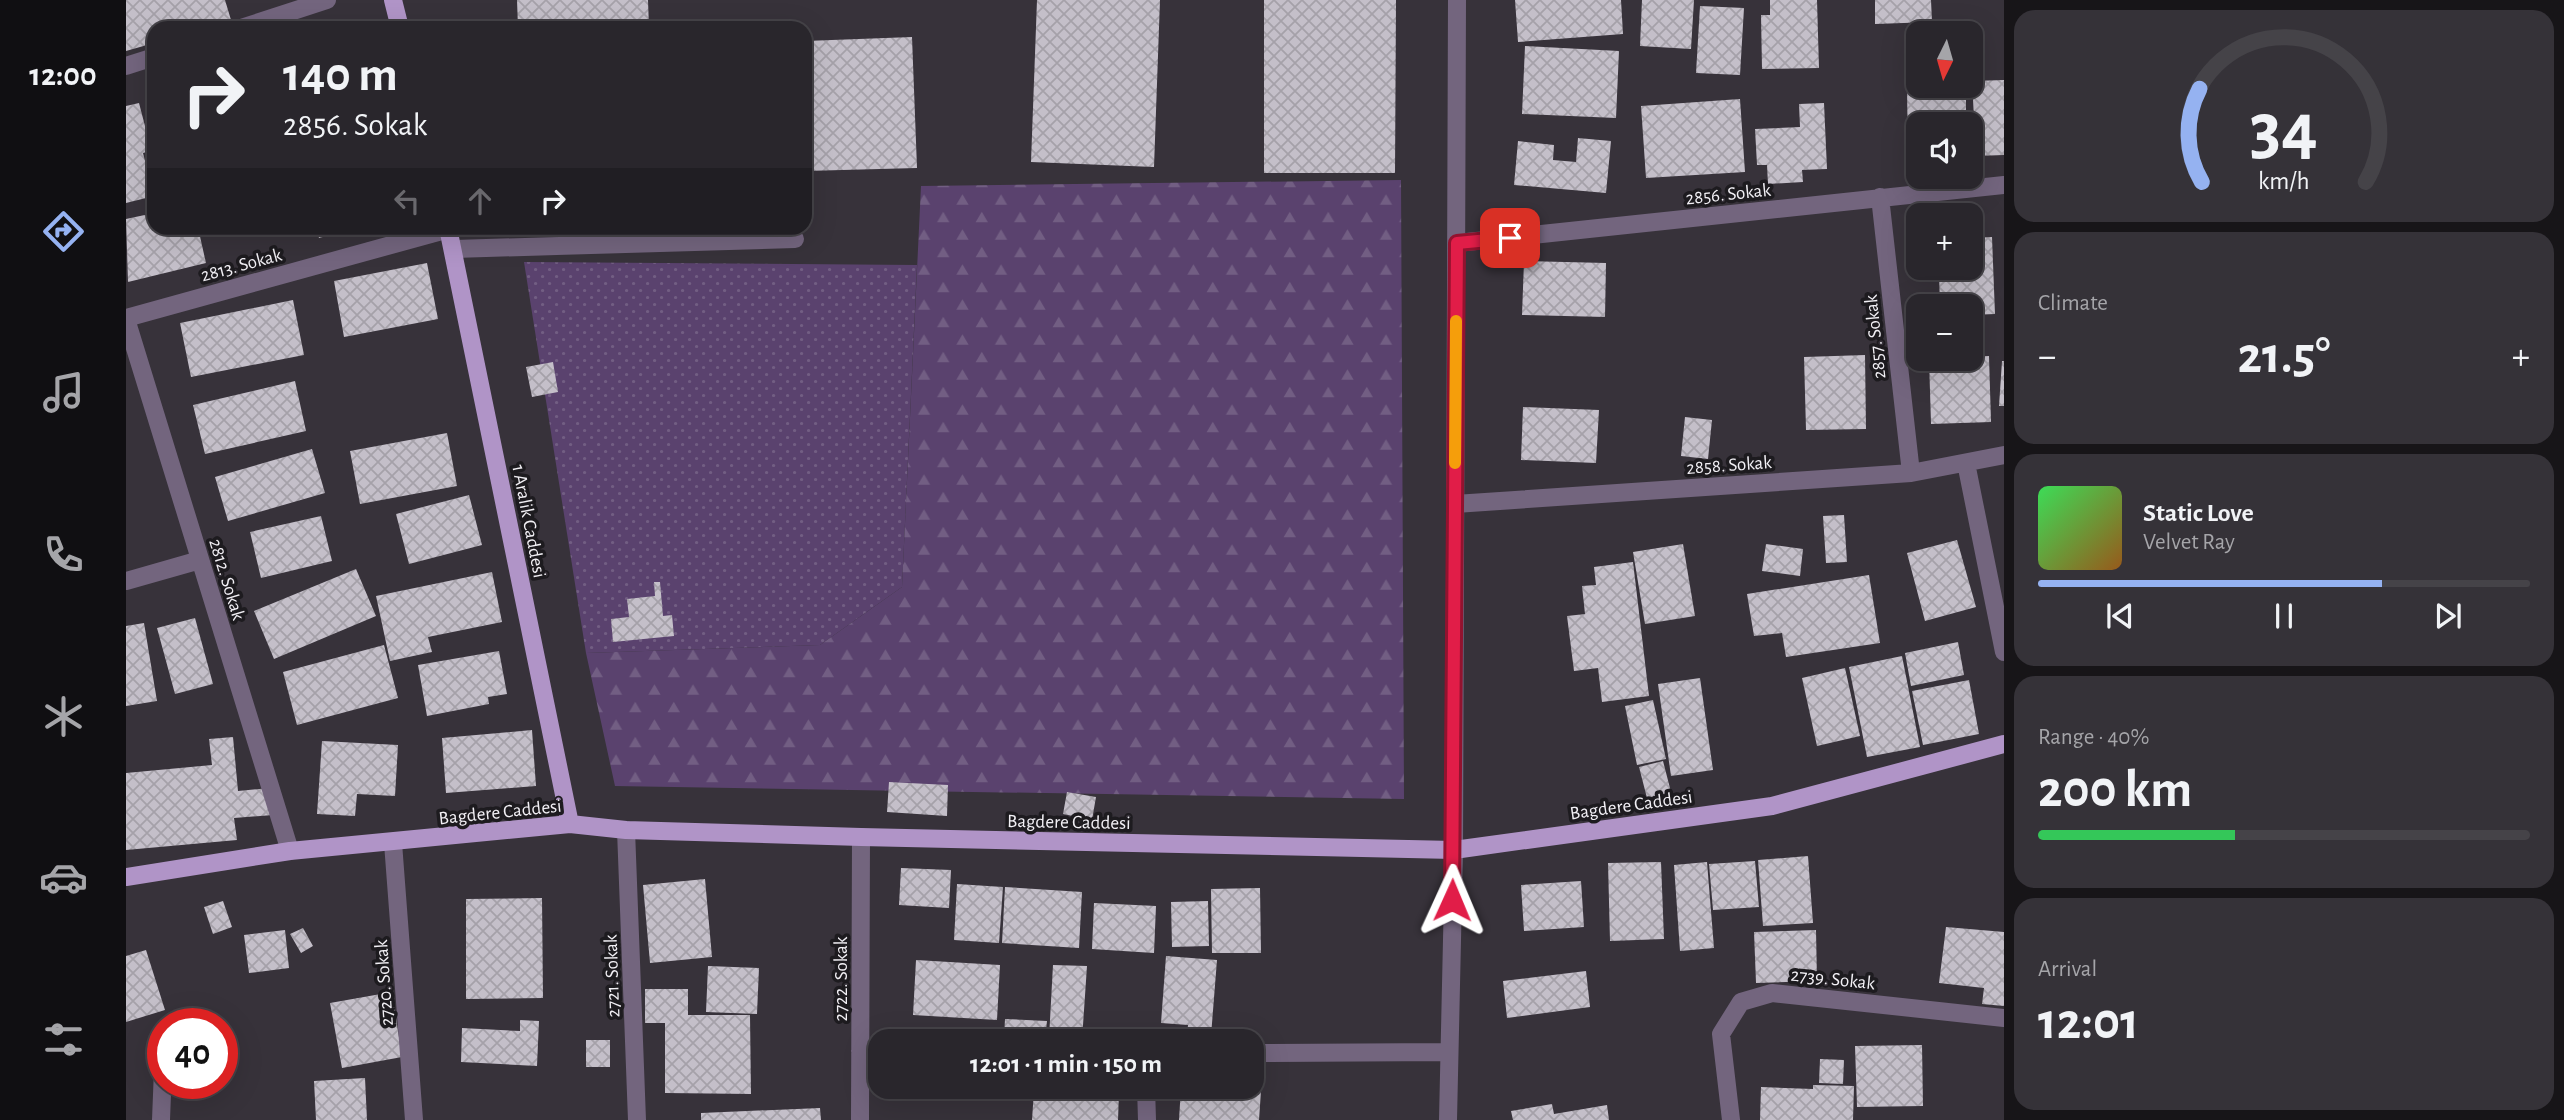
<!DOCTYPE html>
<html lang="en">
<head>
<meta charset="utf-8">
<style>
	:root { --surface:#29262c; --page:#353238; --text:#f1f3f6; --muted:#a5a5a9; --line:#454348; --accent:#95b2f1 }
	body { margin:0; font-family:"Alegreya Sans",sans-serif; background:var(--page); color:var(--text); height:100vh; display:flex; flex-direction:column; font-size:26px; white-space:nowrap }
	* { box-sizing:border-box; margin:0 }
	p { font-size:23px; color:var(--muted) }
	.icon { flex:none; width:38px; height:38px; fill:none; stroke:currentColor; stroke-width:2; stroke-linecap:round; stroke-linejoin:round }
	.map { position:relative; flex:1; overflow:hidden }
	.details { display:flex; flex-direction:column; gap:10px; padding:10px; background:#171518; width:560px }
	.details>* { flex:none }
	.banner { position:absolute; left:21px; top:21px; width:665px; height:214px; border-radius:21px; box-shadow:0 7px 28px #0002,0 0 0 2px var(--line); background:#29262c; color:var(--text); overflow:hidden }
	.needle { width:46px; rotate:185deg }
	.tools { position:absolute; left:1780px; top:21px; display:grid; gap:14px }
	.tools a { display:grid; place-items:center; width:77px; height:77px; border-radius:14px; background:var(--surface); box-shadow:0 7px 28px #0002,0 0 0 2px var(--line); font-size:35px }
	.speed { position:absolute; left:21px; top:1008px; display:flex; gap:14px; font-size:35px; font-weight:700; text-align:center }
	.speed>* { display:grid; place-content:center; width:91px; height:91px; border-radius:50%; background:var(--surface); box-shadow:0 7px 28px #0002,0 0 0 2px var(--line); line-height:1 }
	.speed .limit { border:10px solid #d22; background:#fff; color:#111 }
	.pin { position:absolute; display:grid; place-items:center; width:60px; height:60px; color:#fff; margin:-30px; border-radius:14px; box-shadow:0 4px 10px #0006 }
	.me { position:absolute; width:77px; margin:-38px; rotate:1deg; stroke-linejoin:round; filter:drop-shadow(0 0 5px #0008) }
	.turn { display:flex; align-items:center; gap:24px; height:147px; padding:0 21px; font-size:32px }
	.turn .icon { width:91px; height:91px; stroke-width:2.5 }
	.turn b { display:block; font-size:49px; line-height:60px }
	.lanes { display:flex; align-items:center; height:66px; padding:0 21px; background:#0003; justify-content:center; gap:35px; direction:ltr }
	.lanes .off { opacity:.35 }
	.big { font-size:52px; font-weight:700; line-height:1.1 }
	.details .card { flex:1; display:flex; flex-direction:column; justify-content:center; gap:10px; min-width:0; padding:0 24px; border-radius:21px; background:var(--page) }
	.details .dial { align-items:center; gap:0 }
	.dial svg { height:182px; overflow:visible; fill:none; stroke:var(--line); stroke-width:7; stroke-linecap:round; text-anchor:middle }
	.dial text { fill:var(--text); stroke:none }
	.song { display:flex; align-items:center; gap:21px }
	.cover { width:84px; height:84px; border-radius:10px; background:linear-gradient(135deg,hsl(130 70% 55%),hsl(30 70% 35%)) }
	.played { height:7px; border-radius:4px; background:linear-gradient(90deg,var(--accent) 70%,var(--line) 70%) }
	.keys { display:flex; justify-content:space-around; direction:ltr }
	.heat { display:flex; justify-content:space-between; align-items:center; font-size:38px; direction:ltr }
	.charge { height:10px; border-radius:5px; background:linear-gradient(90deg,#34c759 40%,var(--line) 0) }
	.trip { position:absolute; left:742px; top:1029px; width:396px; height:70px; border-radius:21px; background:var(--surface); box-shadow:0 7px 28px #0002,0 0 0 2px var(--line); font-weight:700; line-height:70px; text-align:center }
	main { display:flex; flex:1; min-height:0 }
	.tabs { display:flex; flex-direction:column; width:126px; justify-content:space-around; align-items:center; background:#100f12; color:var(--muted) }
	.tabs .icon { width:49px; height:49px }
	.tabs .on { color:var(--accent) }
	.tabs b { font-size:32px; color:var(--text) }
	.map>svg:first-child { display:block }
</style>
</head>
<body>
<main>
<nav class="tabs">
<b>12:00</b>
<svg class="icon on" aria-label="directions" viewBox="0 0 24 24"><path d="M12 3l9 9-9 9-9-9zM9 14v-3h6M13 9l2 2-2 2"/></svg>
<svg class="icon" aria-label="music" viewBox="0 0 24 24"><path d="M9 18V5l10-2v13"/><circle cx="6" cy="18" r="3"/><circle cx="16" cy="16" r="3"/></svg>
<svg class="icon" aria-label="phone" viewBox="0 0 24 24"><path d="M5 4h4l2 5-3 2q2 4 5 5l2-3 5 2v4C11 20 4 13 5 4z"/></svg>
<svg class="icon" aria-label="climate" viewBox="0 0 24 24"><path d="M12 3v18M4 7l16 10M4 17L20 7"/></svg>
<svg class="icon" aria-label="car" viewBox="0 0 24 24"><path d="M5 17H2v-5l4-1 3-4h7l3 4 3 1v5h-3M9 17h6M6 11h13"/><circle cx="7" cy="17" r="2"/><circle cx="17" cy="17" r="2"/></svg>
<svg class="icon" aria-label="filters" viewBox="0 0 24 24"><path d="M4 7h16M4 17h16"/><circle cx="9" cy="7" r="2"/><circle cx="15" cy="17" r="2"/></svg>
</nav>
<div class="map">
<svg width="1878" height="1120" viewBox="0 0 1878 1120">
	<defs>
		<pattern id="grass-dots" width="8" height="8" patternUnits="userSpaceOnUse" patternTransform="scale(1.75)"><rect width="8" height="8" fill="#5a426e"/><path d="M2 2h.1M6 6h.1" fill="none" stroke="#725e83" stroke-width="1.8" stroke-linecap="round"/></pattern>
		<pattern id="forest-firs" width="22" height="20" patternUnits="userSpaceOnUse" patternTransform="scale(1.75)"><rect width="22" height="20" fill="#5a426e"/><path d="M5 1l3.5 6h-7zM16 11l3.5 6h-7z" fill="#725e83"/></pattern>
		<pattern id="building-cross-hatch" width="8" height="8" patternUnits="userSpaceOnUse" patternTransform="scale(1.75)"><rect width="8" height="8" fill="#c4bfc9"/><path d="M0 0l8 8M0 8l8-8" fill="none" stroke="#a5a1a9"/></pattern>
	</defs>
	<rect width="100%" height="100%" fill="#37323a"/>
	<path fill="url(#grass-dots)" d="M398 262 791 265 776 587 694 645 460 653Z"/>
	<path fill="url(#forest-firs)" d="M1275 180 1278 799 489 786 460 653 694 645 776 587 795 186Z"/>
	<path fill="url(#building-cross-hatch)" d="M0 0H99L105 20 77 28H28V43L0 51Z
		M391 0H522L523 28H392Z
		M911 0H1034L1028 167 905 162Z
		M1138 0H1270L1269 173H1138Z
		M1389 0H1495L1497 34 1392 42Z
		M1516 0H1568L1565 49 1514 46Z
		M1644 0H1691L1693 68 1636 69 1635 15H1644Z
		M1749 0H1805L1806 22 1749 24Z
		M1574 6 1618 8 1614 75 1570 73Z
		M786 37 791 168 679 171V41Z
		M1399 46 1493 51 1490 118 1396 114Z
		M1878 80V155L1850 156 1846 81Z
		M1840 87V124H1792V160H1782L1781 88Z
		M1614 99 1619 172 1520 178 1515 106Z
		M13 103 19 126 28 123V150L17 153 28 196 0 203V106Z
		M1698 103 1701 169 1676 170 1677 182 1642 184 1641 165H1631L1629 129 1674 127 1673 104Z
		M1452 138 1485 141 1480 193 1388 185 1392 141 1428 145 1427 160 1450 162Z
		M28 213V228H55L57 236 73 232 80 263 2 282 0 219Z
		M190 228H231L193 238Z
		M1866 237 1869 314 1844 315V306H1814L1813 274H1802L1801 268H1844V238Z
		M1398 261 1480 263 1479 317 1396 315Z
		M301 263 312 319 218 337 208 281Z
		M167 300 178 355 65 377 54 323Z
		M1739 355 1740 429 1680 430 1678 357Z
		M1863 356 1865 422 1805 424 1803 359H1844V357Z
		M1876 361H1878V406H1873Z
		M427 362 432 392 406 397 400 367Z
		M169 381 180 431 79 454 67 405Z
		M1397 407 1473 410 1470 463 1395 460Z
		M1559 417 1586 420 1582 459 1555 456Z
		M321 433 331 486 234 504 224 451Z
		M186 449 199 493 102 521 89 477Z
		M343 495 356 545 283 564 270 514Z
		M1718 515 1721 562 1700 563 1697 516Z
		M195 516 206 561 135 578 124 532Z
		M1831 540 1850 607 1799 621 1781 553Z
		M1557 544 1569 616 1519 624 1507 552Z
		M1640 544 1677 549 1674 576 1636 571Z
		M1507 562 1523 696 1476 702 1472 668 1448 671 1441 616 1459 614 1456 586 1470 585 1468 567Z
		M230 569 250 616 148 659 128 611Z
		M366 572 376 622 302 637 306 652 264 661 250 596Z
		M1743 575 1754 643 1660 657 1656 633 1628 636 1621 594Z
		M528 582H534L537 616 546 615 548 636 487 642 485 619 503 617 501 599 529 596Z
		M69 618 87 684 49 694 31 628Z
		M18 623 31 701 0 706V626Z
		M1832 642 1838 675 1785 686 1779 653Z
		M258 645 272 698 171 725 157 672Z
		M373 651 381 694 362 697 363 704 301 716 292 665Z
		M1776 656 1794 747 1741 757 1723 667Z
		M1719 668 1734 736 1691 746 1676 678Z
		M1574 678 1587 770 1545 776 1532 684Z
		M1843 680 1853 734 1797 745 1786 691Z
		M1527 700 1540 759 1511 765 1499 706Z
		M406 730 410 786 320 793 316 738Z
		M107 737 112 791 144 788 147 815 108 818 111 840 0 850V773L86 765 83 739Z
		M196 741 272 745 269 796 231 794 229 816 191 814Z
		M1537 761 1545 792 1521 798 1513 767Z
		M763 782 822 785 821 816 761 812Z
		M941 792 970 797 966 820 937 814Z
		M1682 856 1687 923 1637 926 1632 860Z
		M1629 861 1633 907 1587 910 1583 864Z
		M1535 862 1538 939 1484 941 1482 863Z
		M1581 862 1588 948 1554 951 1548 865Z
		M775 868 825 870 823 908 773 905Z
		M579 879 586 957 524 963 517 885Z
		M1455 881 1458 927 1398 931 1395 885Z
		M831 884 877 887 873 943 828 940Z
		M879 887 956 892 953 948 876 943Z
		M1134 888 1135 953H1086L1085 889Z
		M416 898 417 998 340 999V899Z
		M97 901 106 927 87 934 78 907Z
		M1082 901 1083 946 1046 947 1045 902Z
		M968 903 1030 906 1028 953 966 949Z
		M1820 927 1878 932V1006L1856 1004 1858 988 1813 983Z
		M177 928 187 946 175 953 164 934Z
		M159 930 163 968 123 973 118 935Z
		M1690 930 1691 981 1630 983 1628 932Z
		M20 950 39 1010 0 1022V956Z
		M1040 956 1091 960 1085 1036 1061 1035 1062 1025 1035 1023Z
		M790 960 874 965 871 1020 787 1015Z
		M927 965 961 966 956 1040 923 1038Z
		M582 966 633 968 631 1014 580 1012Z
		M1460 971 1464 1007 1381 1018 1377 981Z
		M519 989H562V1015H624L625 1094 539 1093V1023H519Z
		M266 992 276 1057 216 1068 204 1003Z
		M879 1019 921 1021 919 1040 878 1037Z
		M394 1020 413 1021 411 1066 335 1062 336 1028 394 1031Z
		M460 1040H484V1067H460Z
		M1796 1045 1797 1106 1731 1107 1729 1046Z
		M1694 1059 1718 1060 1717 1084 1693 1083Z
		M239 1078 241 1120H190L188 1081Z
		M1687 1085 1728 1086 1727 1120H1634L1635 1087 1687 1089Z
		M1055 1087 1135 1091 1133 1120H1053Z
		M908 1090 993 1093 992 1120H906Z
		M1426 1104 1428 1114 1481 1105 1483 1120H1387L1385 1111Z
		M694 1108 695 1120H575V1113Z"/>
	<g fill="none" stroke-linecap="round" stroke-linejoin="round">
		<path stroke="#73657e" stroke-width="18" d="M115 28 201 0
			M0 66 28 57
			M1754 197 1785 473
			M1331 243 1878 185
			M328 249 669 239
			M0 318 323 229
			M0 319 164 851
			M1840 463 1878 652
			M1329 504 1785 473 1878 455
			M0 581 74 560
			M500 830 511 1120
			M267 843 288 1120
			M734 1051H754
			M1125 1053 1323 1052
			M1020 1087 1021 1120
			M35 1120 37 1069
			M734 1120 735 837
			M1322 1120 1328 850 1331 0
			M1605 1120 1595 1034 1615 1002 1646 993 1878 1018"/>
		<path stroke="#b094c7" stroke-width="18" d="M267 0 274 28
			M322 228 444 824
			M0 877 164 851 444 824 500 830 735 837 1328 850 1646 806 1878 744"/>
	</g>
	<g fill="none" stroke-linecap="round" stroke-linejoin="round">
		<defs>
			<path id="route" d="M1326 900 1331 243 1384 238"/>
		</defs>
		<use href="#route" stroke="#92132f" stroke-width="18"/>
		<use href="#route" stroke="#e11d48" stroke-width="12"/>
		<path stroke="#f59e0b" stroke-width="12" d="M1329 463 1330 321"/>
	</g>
	<g text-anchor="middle" stroke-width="7" stroke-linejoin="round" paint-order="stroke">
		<g font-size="19" fill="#f2f0f5" stroke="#1d1b1f">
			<text transform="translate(1602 193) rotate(-6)" y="7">2856. Sokak</text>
			<text transform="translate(115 264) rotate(-15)" y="7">2813. Sokak</text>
			<text transform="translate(1748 337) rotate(-96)" y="7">2857. Sokak</text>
			<text transform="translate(1603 464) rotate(-4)" y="7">2858. Sokak</text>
			<text transform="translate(404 521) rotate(79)" y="7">1 Aralik Caddesi</text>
			<text transform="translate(102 579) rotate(73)" y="7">2812. Sokak</text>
			<text transform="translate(1505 804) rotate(-8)" y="7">Bagdere Caddesi</text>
			<text transform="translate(374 811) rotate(-6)" y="7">Bagdere Caddesi</text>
			<text transform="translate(943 821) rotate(1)" y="7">Bagdere Caddesi</text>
			<text transform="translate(485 976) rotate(-92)" y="7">2721. Sokak</text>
			<text transform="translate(1707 978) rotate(6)" y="7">2739. Sokak</text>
			<text transform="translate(714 979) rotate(-90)" y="7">2722. Sokak</text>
			<text transform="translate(257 983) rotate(-94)" y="7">2720. Sokak</text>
		</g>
	</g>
</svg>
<div class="tools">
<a><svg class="needle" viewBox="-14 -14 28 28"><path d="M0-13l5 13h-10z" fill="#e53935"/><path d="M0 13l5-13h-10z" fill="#a5a5a9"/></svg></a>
<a><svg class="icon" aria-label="sound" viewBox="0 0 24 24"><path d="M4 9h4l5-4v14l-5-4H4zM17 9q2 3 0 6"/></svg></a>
<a>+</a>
<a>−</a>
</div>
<div class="speed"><div class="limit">40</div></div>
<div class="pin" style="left:1384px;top:238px;background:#d93025"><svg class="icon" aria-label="arrive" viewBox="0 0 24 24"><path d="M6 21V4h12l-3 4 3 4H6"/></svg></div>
<svg class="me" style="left:1326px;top:900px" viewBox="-20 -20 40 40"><path d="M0-17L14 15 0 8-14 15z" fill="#e11d48" stroke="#fff" stroke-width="4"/></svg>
<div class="trip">12:01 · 1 min · 150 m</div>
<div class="banner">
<div class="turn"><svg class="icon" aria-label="right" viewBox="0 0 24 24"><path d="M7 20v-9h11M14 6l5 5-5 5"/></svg><div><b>140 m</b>2856. Sokak</div></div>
<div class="lanes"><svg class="icon off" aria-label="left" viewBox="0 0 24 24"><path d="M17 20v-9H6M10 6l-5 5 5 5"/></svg><svg class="icon off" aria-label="ahead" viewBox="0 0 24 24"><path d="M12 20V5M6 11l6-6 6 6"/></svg><svg class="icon" aria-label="right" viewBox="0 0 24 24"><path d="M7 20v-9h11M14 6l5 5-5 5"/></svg></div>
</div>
</div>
<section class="details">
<div class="card dial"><svg viewBox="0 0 100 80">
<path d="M14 69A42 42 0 1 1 86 69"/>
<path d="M14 69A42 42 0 0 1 13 28" stroke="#95b2f1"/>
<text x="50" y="56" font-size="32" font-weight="700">34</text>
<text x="50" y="72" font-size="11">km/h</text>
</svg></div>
<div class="card"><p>Climate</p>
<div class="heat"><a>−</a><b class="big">21.5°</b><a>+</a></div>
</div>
<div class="card">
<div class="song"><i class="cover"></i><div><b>Static Love</b><p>Velvet Ray</p></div></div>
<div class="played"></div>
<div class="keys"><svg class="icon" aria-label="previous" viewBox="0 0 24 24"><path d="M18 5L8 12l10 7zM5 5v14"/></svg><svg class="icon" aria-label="pause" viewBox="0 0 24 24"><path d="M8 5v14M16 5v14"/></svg><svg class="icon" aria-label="next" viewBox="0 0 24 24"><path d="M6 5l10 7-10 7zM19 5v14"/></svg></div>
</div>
<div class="card"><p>Range · 40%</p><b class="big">200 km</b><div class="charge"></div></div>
<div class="card"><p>Arrival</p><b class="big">12:01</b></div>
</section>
</main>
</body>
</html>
